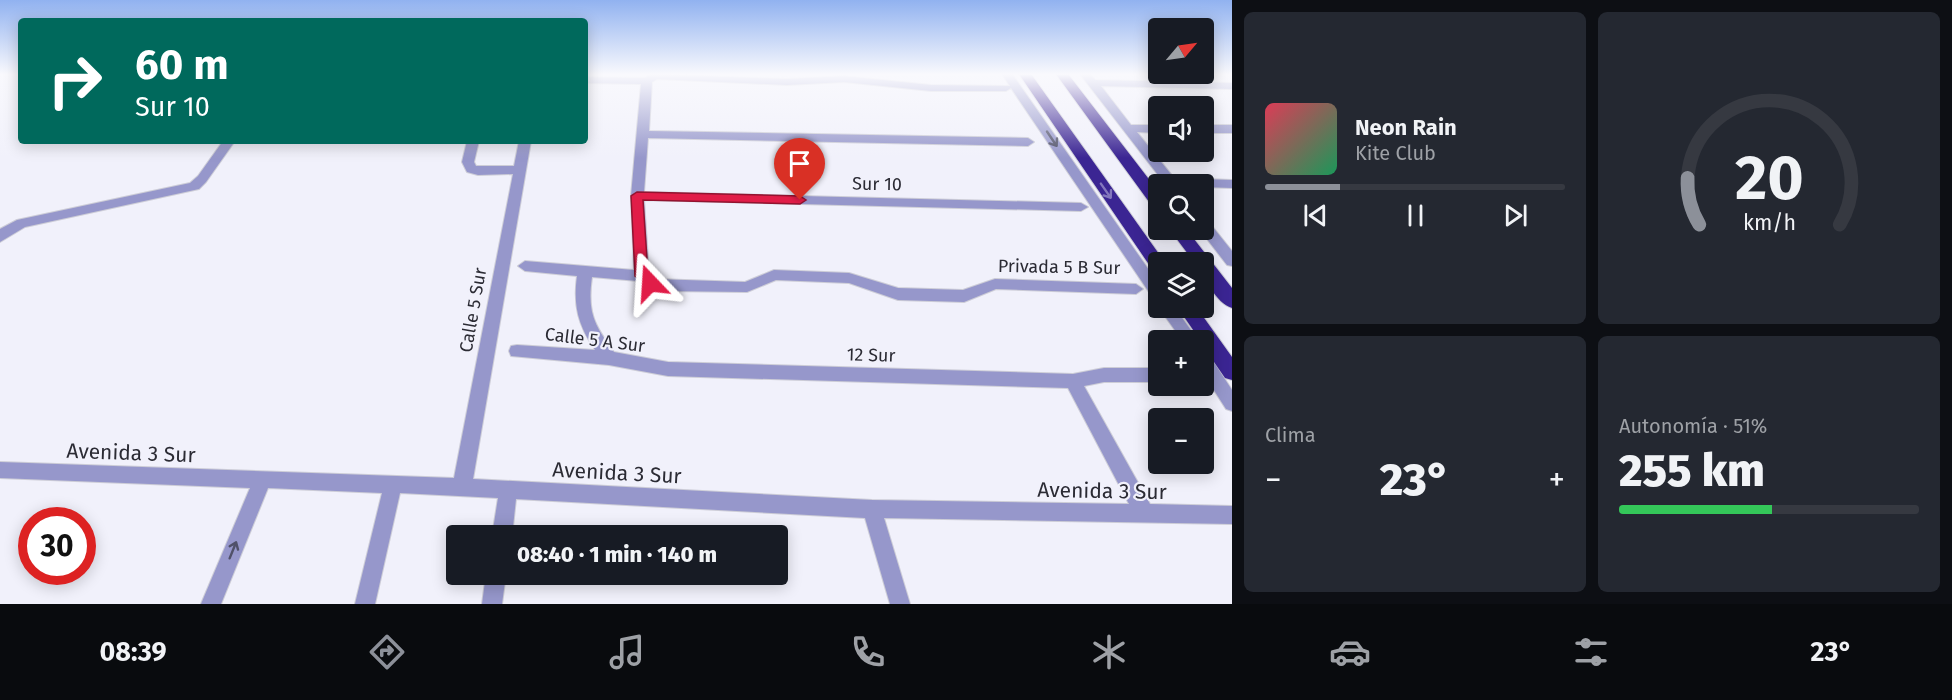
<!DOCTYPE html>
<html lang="es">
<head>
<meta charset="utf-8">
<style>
	:root { --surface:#171b24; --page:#242831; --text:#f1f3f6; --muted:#9ea1a6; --line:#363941; --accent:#8c9099 }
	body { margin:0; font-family:"Fira Sans",sans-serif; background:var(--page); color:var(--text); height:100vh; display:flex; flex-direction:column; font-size:22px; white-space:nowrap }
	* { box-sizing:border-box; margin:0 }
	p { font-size:20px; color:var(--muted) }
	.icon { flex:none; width:33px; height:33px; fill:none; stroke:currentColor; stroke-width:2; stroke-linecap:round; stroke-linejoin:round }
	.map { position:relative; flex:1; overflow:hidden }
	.panel { display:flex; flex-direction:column; gap:12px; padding:12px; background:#0d0f14; width:720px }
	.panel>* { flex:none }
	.banner { position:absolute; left:18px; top:18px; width:570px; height:126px; border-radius:6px; box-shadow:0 3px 15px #0003; background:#00695c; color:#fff; overflow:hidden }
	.needle { width:39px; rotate:61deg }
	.fabs { position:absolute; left:1148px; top:18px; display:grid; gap:12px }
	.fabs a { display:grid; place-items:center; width:66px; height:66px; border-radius:6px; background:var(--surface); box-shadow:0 3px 15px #0003; font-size:30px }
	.speed { position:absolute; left:18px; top:507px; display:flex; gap:12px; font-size:30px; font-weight:700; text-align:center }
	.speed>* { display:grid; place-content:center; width:78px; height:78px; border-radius:50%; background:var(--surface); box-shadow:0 3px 15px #0003; line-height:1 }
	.speed .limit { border:9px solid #d22; background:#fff; color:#111 }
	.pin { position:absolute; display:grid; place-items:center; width:51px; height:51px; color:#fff; margin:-62px -26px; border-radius:50% 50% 50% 0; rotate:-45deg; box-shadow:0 0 6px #0007 }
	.pin .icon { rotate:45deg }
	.me { position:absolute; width:66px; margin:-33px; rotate:340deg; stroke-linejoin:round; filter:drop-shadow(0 0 4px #0008) }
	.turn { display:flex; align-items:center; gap:21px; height:126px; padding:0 18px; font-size:27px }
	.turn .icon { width:78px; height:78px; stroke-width:2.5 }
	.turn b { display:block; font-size:42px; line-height:51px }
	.big { font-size:45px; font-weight:800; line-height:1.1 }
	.panel .widget { flex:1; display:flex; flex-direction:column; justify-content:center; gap:9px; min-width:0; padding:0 21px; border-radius:9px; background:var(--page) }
	.panel .dial { align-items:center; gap:0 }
	.dial svg { height:156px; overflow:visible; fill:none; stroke:var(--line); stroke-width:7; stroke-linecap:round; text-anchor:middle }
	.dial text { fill:var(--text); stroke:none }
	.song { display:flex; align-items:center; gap:18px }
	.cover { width:72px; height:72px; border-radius:9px; background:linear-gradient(135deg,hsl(350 70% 55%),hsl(150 70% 35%)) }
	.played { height:6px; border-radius:3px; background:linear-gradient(90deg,var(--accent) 25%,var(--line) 25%) }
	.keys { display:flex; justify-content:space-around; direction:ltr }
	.heat { display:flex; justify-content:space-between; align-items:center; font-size:33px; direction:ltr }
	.charge { height:9px; border-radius:4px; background:linear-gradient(90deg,#34c759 51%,var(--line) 0) }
	.panel .tiles { flex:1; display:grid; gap:12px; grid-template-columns:repeat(2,1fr) }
	.trip { position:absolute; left:446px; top:525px; width:342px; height:60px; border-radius:6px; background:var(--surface); box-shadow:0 3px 15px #0003; font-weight:800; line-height:60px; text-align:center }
	.tab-bar { display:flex; height:96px; justify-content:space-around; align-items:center; background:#090b0e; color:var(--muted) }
	.tab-bar .icon { width:42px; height:42px }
	.tab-bar .on { color:var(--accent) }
	.tab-bar b { font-size:27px; color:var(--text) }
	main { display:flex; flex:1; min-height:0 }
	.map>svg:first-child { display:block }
</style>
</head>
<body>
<main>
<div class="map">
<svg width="1232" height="604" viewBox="0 0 1232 604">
	<rect width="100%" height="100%" fill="#f1f1fb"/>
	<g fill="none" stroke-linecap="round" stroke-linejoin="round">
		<defs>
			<path id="minor" d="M651 74 787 79 844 76 931 85 1010 86 1002 74H1012L1158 283V300L1153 298 1011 88 1006 91H931L844 82 787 85 657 79 652 82 649 131 1028 138 1034 142 1028 146 648 138 644 192 1081 203 1088 207 1081 211 644 200 649 274 655 279 745 282 774 270 849 273 898 288 963 290 995 279 1136 284 1143 289 1136 294 996 289 964 302 898 300 849 283 776 280 747 292 662 291 645 287 638 281 592 277C587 312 594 325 614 352L668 362 1073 374 1104 368H1158V382H1104L1084 386 1150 504 1232 506V524L884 518 910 604H890L865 518 516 499 512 536H492L498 498 400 493 375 604H355L382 493 268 488 221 604H201L250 488 0 478V462L454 478 513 174 478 175 467 172 462 162 467 141H479L474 162 476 166H514L519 141H531L473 479 872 500 1129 504 1068 388 668 376 609 365 511 356 509 351 511 346 517 345 595 350C578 325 573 306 577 276L525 271 518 266 525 261 634 270 631 196 641 84 585 83V77L645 78Z
				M1080 74H1090L1095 80 1232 83V89L1101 86 1131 125H1158V133L1137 132 1174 178 1232 180V188L1203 187V184H1165Z
				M1203 125H1232V133H1203Z
				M223 141H235L206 182 199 189 25 227 0 242V229L17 220 190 183 198 176Z
				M1203 219 1208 221 1232 251V266L1227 265 1200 230H1203Z
				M1159 308H1175L1198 340H1182Z
				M1203 353 1209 355 1232 390V411L1226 409 1203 373Z
				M486 574H506L502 604H482Z"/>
			<path id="highway" d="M1019 74H1031L1164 261 1165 262H1158V271L1152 269Z
				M1056 74H1068L1158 191V207L1152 206Z
				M1170 230H1187L1232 288V308C1216 303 1203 278 1203 262H1194Z
				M1178 308H1197L1232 357V380L1225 378 1203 346V340H1200Z"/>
		</defs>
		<use href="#minor" stroke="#cdcdd7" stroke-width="2"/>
		<use href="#highway" stroke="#cdcdd7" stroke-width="2"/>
		<use href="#minor" fill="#9697cb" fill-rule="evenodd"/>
		<use href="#highway" fill="#3b2593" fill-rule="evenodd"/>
	</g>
	<defs><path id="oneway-shaft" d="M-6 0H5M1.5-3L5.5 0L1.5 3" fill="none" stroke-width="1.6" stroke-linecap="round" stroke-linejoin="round" transform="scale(1.5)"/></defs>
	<g stroke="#505169">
		<use href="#oneway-shaft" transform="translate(1052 139) rotate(56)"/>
		<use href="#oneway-shaft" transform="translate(233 550) rotate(-68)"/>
	</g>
	<use stroke="#8477bd" href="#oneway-shaft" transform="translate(1106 191) rotate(55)"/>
	<linearGradient id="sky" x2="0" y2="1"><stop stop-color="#91b2f0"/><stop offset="0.47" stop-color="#f9f9fd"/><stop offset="1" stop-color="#f9f9fd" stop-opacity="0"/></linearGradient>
	<rect width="1232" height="158" fill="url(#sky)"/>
	<path fill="#e11d48" stroke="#92132f" stroke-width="1.5" d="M637 192 800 196 806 200 800 204 643 200 648 274 657 283 650 287 635 276 631 196Z"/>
	<g text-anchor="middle" stroke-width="4.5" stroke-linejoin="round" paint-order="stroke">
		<g font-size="18" fill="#2b2b34" stroke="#f1f1fb">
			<text transform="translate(877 184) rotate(1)" y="6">Sur 10</text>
			<text transform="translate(1059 267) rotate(1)" y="6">Privada 5 B Sur</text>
			<text transform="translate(473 310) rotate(-80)" y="6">Calle 5 Sur</text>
			<text transform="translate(595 340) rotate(7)" y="6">Calle 5 A Sur</text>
			<text transform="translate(871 355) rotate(2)" y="6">12 Sur</text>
		</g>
		<g font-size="21" fill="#2b2b34" stroke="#f1f1fb">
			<text transform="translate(131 453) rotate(2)" y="7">Avenida 3 Sur</text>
			<text transform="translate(617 473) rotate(3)" y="7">Avenida 3 Sur</text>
			<text transform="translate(1102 491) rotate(1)" y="7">Avenida 3 Sur</text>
		</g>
	</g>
</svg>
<div class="fabs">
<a><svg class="needle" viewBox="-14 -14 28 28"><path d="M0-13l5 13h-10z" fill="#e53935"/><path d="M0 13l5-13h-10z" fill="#9ea1a6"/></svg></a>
<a><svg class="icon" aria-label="sound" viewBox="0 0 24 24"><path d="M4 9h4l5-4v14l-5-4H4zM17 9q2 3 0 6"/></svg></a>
<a><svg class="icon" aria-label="search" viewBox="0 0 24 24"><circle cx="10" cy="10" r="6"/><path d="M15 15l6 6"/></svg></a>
<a><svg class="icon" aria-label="layers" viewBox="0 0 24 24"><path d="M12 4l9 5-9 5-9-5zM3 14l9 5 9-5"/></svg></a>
<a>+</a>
<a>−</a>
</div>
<div class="speed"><div class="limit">30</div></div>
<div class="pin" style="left:800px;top:200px;background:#d93025"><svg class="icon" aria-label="arrive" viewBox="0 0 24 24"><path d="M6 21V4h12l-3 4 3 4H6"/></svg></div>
<svg class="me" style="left:650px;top:283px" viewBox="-20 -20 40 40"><path d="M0-17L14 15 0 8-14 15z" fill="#e11d48" stroke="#fff" stroke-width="4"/></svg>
<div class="trip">08:40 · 1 min · 140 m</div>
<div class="banner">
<div class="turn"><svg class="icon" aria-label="right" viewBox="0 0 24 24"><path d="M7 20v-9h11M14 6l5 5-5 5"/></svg><div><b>60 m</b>Sur 10</div></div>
</div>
</div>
<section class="panel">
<div class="tiles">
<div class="widget">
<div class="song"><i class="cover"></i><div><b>Neon Rain</b><p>Kite Club</p></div></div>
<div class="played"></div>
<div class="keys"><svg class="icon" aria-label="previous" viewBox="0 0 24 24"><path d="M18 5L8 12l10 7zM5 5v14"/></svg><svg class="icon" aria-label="pause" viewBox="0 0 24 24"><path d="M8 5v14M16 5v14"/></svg><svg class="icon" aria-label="next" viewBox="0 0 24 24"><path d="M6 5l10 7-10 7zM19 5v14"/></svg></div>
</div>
<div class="widget dial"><svg viewBox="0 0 100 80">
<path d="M14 69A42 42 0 1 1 86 69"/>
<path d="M14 69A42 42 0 0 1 8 45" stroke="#8c9099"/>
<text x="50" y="56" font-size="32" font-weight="700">20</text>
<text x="50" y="72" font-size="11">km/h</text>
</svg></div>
<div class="widget"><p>Clima</p>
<div class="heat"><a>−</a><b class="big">23°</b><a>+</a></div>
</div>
<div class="widget"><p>Autonomía · 51%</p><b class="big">255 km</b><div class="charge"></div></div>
</div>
</section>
</main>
<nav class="tab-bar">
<b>08:39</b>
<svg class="icon on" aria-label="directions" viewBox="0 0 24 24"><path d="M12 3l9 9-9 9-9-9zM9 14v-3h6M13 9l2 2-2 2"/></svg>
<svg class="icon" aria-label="music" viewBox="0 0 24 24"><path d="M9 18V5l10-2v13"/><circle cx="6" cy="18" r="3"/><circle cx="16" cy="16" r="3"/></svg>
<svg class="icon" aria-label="phone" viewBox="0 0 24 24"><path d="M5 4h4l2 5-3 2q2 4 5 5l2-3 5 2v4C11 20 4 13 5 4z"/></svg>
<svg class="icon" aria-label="climate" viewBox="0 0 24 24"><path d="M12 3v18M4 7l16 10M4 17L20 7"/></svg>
<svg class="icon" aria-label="car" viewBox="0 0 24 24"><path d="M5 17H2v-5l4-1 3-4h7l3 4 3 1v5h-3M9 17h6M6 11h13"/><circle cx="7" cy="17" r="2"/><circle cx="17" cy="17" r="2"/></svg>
<svg class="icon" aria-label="filters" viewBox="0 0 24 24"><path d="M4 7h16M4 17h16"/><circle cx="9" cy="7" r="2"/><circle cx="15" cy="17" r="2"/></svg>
<b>23°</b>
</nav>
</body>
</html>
